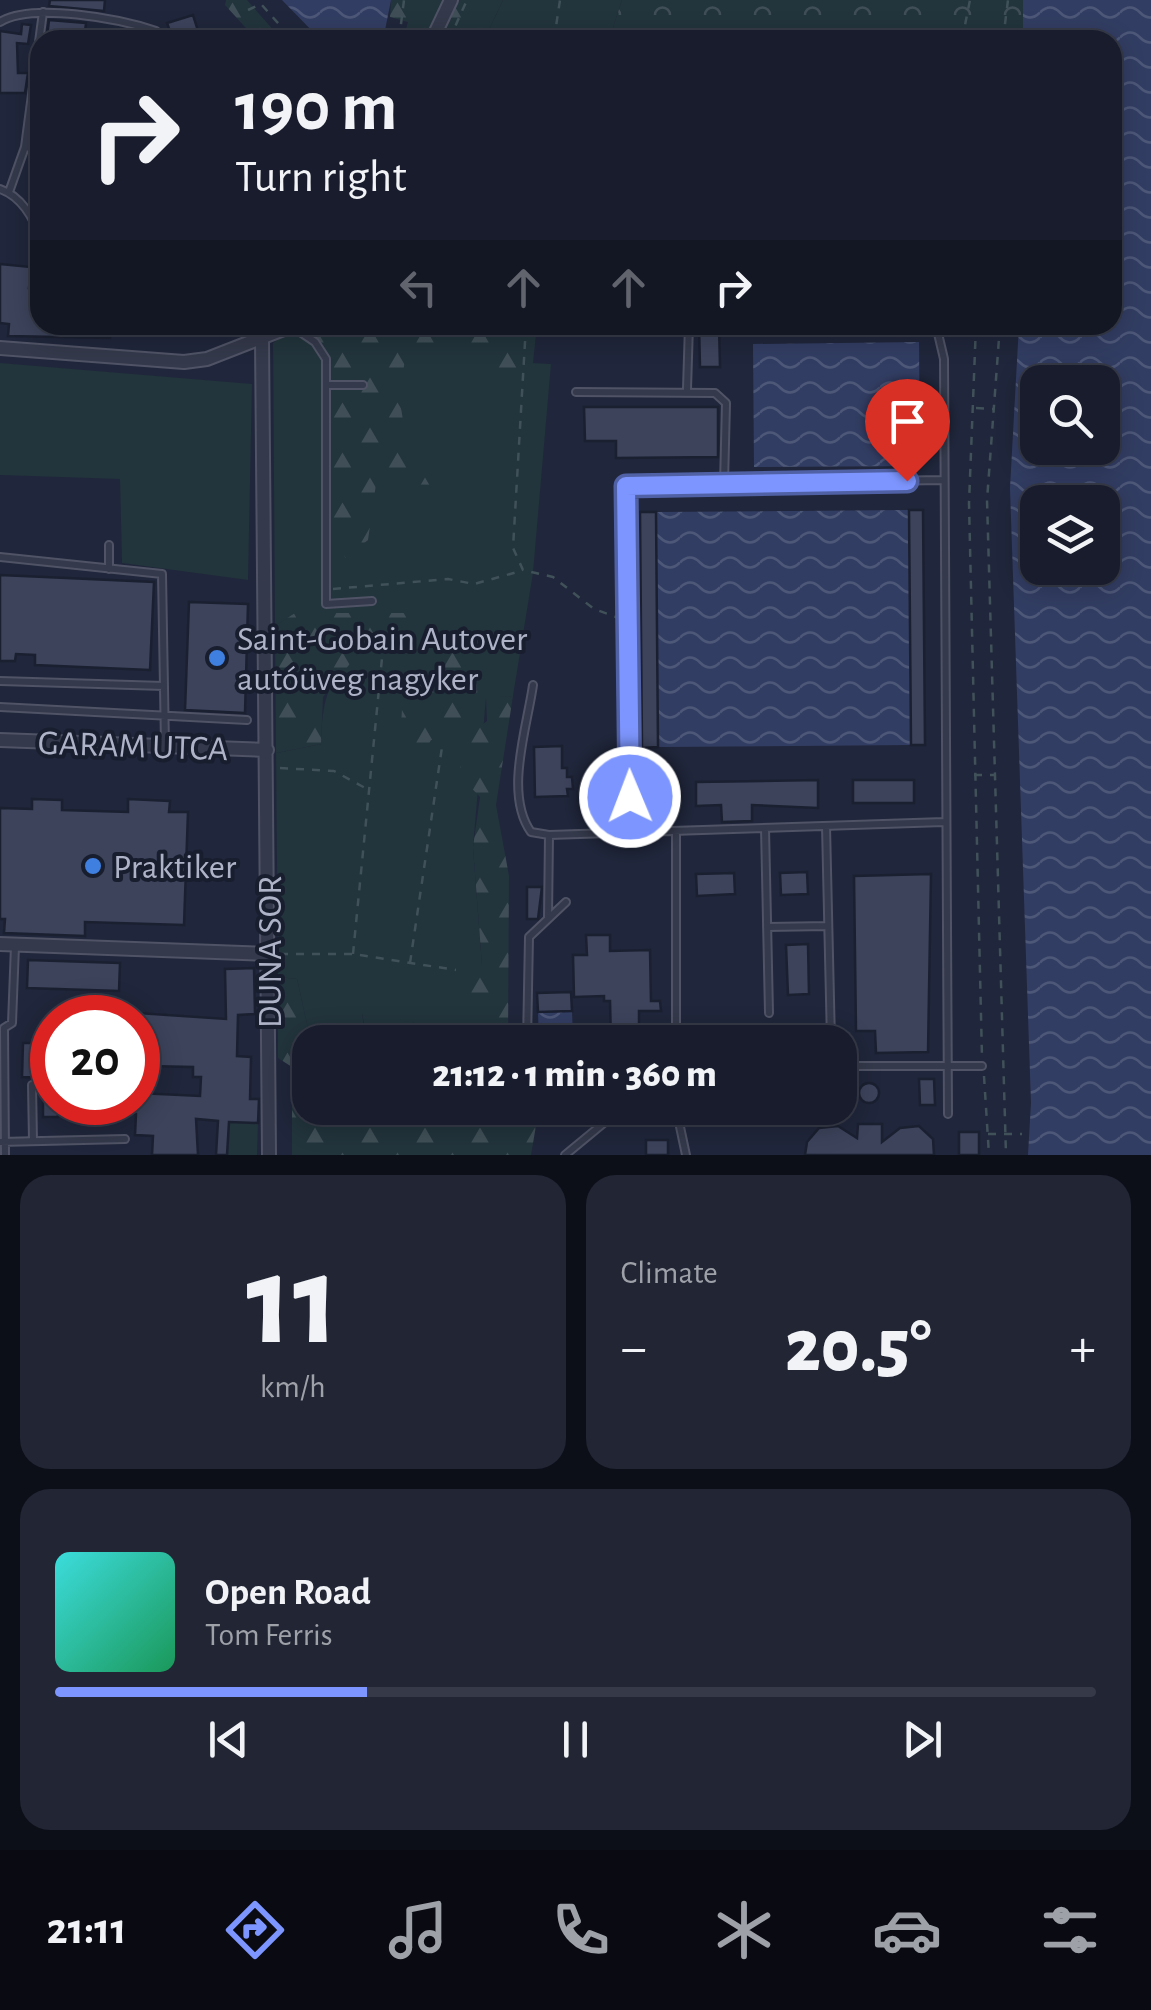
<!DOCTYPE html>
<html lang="en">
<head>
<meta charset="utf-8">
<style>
	:root { --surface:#181c2c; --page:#212534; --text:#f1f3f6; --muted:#9fa1a9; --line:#363a48; --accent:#7d95fe }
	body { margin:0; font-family:"Alegreya Sans",sans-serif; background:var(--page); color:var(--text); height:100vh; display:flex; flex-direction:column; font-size:38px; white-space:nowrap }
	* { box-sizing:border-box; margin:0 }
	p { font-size:32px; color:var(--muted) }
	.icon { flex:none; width:55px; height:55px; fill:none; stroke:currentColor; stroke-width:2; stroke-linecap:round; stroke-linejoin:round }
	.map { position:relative; height:1155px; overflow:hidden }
	.side { display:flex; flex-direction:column; gap:20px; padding:20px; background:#0d0f18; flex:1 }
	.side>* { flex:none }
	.top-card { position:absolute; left:30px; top:30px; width:1092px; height:305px; border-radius:30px; box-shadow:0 5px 25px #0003,0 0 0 2px var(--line); background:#181c2c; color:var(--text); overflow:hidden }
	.fabs { position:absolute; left:1020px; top:365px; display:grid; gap:20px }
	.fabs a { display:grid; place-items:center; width:100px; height:100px; border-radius:20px; background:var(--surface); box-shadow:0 5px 25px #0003,0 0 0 2px var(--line); font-size:50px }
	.speed { position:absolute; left:30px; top:995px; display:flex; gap:20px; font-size:50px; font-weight:700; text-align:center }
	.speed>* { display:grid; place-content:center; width:130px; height:130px; border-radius:50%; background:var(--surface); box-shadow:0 5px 25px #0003,0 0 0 2px var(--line); line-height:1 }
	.speed .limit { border:15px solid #d22; background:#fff; color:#111 }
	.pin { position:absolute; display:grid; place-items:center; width:85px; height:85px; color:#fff; margin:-102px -42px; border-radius:50% 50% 50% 0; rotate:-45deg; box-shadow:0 0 10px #0007 }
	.pin .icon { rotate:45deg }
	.me { position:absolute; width:110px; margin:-55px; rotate:359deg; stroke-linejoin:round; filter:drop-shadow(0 0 8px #0008) }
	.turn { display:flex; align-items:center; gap:35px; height:210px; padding:0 40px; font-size:45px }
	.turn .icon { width:130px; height:130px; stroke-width:2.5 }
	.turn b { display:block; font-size:70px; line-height:85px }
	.lanes { display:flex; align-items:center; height:95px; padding:0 40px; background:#0003; justify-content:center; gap:50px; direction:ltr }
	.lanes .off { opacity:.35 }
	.big { font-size:75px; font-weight:800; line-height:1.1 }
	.side .tile { flex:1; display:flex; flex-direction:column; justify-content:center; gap:15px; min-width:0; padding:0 35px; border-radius:30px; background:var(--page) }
	.side .dial { align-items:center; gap:0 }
	.dial b { font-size:130px; line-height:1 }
	.song { display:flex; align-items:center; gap:30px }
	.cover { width:120px; height:120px; border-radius:15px; background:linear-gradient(135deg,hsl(180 70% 55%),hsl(150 70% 35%)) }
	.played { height:10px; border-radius:5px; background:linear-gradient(90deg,var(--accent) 30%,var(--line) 30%) }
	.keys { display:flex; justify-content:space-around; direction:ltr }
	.heat { display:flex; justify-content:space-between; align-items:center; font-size:55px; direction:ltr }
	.side .tiles { flex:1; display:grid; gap:20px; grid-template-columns:1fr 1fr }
	.tile:last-child { grid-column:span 2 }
	.trip { position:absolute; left:292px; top:1025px; width:565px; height:100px; border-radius:30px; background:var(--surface); box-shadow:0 5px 25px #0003,0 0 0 2px var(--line); font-weight:800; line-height:100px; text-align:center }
	.tab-bar { display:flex; height:160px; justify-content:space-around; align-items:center; background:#0a0b12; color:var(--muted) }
	.tab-bar .icon { width:70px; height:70px }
	.tab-bar .current { color:var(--accent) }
	.tab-bar b { font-size:45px; color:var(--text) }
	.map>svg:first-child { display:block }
</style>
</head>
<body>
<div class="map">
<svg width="1151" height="1155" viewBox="0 0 1151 1155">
	<defs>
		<pattern id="forest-firs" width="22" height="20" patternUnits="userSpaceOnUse" patternTransform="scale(2.5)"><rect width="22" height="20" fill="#22343c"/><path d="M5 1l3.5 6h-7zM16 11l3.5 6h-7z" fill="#404f57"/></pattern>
		<pattern id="park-crowns" width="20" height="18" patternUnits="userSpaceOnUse" patternTransform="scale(2.5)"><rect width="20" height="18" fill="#22343c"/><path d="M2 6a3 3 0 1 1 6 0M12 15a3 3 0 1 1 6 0" fill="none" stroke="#404f57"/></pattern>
		<pattern id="water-waves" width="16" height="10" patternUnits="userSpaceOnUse" patternTransform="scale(2.5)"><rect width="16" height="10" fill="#323d63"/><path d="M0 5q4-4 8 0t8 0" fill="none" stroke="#4d5778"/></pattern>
	</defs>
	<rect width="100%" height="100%" fill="#20263b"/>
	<path fill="#22343c" d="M503 0H622L609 40H484Z
		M298 325H537L533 363 551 364 533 573 513 696 486 698 473 847 482 965 457 1003 470 1027 461 1042H440L432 1026 362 1014 367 1042H311L297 979 278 977 276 753 321 744C322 708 325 677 358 654 385 635 390 646 413 614L296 613 275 626 273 343Z
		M0 363 252 384 248 580 122 563 120 479 0 475Z
		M229 1122 258 1123 257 1155H227Z"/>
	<path fill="url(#forest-firs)" d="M226 0H247L282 40H257L225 5Z
		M391 0H503L484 40H403L408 22 390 17Z
		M314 325H526L523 385 486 382C470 350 441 344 407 348L399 396 407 444 432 454 457 485 376 484 368 540 345 558 342 532H333L329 357 313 333Z
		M295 613H413L412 626 357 655 323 697 321 744 276 753 275 626Z
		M444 646 474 662 479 708 446 740H431L409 778C398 728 392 674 444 646Z
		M513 696 496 805 509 876 508 1042H461L470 1027 441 983 482 965 473 847 480 797 459 775 467 736 487 721 486 697Z
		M278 977 297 979 311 1042 310 1108H539L531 1155H292V1067L278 1058Z
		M362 1013 432 1026 440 1042H368Z"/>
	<path fill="url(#park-crowns)" d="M622 0H1023V40H609Z"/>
	<path fill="url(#water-waves)" fill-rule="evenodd" d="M282 0H391L383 40H321Z
		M1023 0H1151V1155H1028L1031 1103 1010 488 1019 325H1112V40H1023ZM1038 382H1102V448H1038ZM1102 502V568H1038V502Z
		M799 325H926V331L799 332Z
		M919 342 920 466 754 467 753 344Z
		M909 510 911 745 658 747 656 512Z
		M572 1011 573 1042H539L538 1012Z"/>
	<path fill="#3c435b" stroke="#1b2031" stroke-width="2.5" d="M50 0H105L104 11 49 6Z
		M193 15 201 40H173L167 23Z
		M49 20 86 23 84 40 47 36Z
		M22 24 31 25 28 44 17 43 18 73H28L25 93H0V31L21 34Z
		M0 264 31 267 29 288 40 289V325H111L110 338 8 336 9 324 0 323Z
		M699 325H719L720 367H700Z
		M584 407H718V457L616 458V441H585Z
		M909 510H923L925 745H911Z
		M640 512H656L658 747 642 748Z
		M0 575 154 582 150 670 35 665V655L16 654 15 661H0Z
		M189 602 248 604 245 713 185 710Z
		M562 746V768H567V777H572L573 789H567L568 796 535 797 534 747Z
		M818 780V808L752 805V821L722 822 721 805 696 806V782Z
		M853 780H914V803H853Z
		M32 799 62 800V810L128 812V799L170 801 169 812H188L184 925 85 922V936L4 933 5 919H0V808L32 809Z
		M807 872 808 894 781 895 780 873Z
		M734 873 735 894 697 896 696 874Z
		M931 874 928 1052 876 1053 875 1031H856L854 876Z
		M527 887H542L538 919H527Z
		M586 935H610V951L650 950 651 1001H660L661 1011H639V1042H611L610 1001H604V996L574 997 573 955H587Z
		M808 944 809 994 788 995 786 945Z
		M28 960 120 963 119 991 27 988Z
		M254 968 255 1014 238 1015 237 1056 251 1057 250 1099H259L258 1123 229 1122 227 1155H216L218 1121 196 1119 198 1155H152L153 1136 135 1135 136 1114 58 1110V1117H43V1100L138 1102V1093L200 1096 201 1077H193V1067L147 1066 148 1040H138V1013L226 1019 225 969Z
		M571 992 572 1011 538 1012 537 993Z
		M23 1043H52V1078L22 1077Z
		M919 1079H934L935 1105H920Z
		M859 1093a10 10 0 1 1 20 0a10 10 0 1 1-20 0Z
		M858 1124H882V1142L900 1128 919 1126 933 1139 934 1155H805L807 1142 819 1128 838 1126 857 1138Z
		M959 1132H979V1155H959Z
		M646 1140H668V1155H646Z"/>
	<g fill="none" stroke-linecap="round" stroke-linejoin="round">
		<defs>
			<path id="service" d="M0 22C32 2 121 19 156 31L161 40
				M25 147 40 149
				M0 189C21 196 34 218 40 238
				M9 192 25 147 43 12
				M40 254V270
				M936 325 944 359 948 1114
				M293 327 315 342 326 359V604L372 601
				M326 385H363
				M687 389 689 325
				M576 392 715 393 726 403 724 484
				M0 557 162 574 165 745
				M109 569V545
				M0 681 164 686
				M533 685C527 728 504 794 531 832L549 835 944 822
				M0 707 247 720
				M826 826 831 1042
				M765 828 769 1013
				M676 831V1042
				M630 832 625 485 943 480
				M548 918 549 835
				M767 927 828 926
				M527 1042 529 937 566 902
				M696 1042 831 1040
				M840 1066H982
				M32 1085 33 1141
				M676 1108 686 1155
				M705 1108V1115L804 1112 803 1108
				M0 1142 125 1139
				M5 1155 4 1028 12 1023 15 946
				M565 1155 622 1108"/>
			<path id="minor" d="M432 40 451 0
				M262 339 269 1155
				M0 348 184 362 207 359 294 325
				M0 740 267 750
				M0 944 268 954"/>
		</defs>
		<use href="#service" stroke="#4f5365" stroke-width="10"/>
		<use href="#minor" stroke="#4f5365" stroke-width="16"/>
		<path stroke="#405159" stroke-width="2.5" stroke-dasharray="8 8" stroke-linecap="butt" d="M248 10 261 4 293 40
			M399 40 404 0
			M449 40 467 0
			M554 40 560 0
			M962 40 970 0
			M1003 40 1008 0
			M526 325 513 548 523 570 553 577 594 609 619 618
			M976 325 969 503 982 1058
			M1000 325 987 500 1006 1155
			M976 408 993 409
			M333 589 448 579 474 584 521 571
			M280 768 334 771 367 789
			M974 775H995
			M280 954H353L456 970
			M353 954 383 648
			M410 963 442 747
			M984 1076 989 1155
			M988 1134H1022"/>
		<use href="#service" stroke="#34394b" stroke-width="6"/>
		<use href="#minor" stroke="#34394b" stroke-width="12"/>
	</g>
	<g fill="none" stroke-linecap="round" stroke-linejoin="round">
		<defs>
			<path id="route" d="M630 797 626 486 907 481"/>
		</defs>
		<use href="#route" stroke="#5161a5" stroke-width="25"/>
		<use href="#route" stroke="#7d95fe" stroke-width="18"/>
	</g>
	<g fill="#3f7fe0" stroke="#191e2f" stroke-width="4">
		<circle cx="217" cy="658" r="10"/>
		<circle cx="93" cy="866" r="10"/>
	</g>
	<g text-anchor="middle" stroke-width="8" stroke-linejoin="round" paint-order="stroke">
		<g font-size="35" fill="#afb3c7" stroke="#191e2f" text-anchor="start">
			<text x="237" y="650">Saint-Gobain Autover<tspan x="237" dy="40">autóüveg nagyker</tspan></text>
			<text x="113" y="878">Praktiker</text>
		</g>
		<g font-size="35" fill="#afb3c7" stroke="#191e2f">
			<text transform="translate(133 745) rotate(2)" y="12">GARAM UTCA</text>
			<text transform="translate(269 952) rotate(-90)" y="12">DUNA SOR</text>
		</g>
	</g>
</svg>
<div class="fabs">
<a><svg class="icon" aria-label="search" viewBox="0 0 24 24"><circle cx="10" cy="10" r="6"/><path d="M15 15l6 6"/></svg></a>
<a><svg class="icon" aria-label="layers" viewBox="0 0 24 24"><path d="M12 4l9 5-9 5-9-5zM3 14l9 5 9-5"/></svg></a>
</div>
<div class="speed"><div class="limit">20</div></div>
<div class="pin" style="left:907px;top:481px;background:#d93025"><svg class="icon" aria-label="arrive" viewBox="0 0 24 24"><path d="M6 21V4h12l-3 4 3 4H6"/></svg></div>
<svg class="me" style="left:630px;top:797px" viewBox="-20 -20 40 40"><circle r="17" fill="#7d95fe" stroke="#fff" stroke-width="3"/><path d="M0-11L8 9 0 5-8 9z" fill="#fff"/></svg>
<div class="trip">21:12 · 1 min · 360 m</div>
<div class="top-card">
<div class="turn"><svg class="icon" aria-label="right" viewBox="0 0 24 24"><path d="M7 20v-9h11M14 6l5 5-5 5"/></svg><div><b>190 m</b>Turn right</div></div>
<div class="lanes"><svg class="icon off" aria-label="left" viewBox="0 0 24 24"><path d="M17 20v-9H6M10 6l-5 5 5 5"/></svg><svg class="icon off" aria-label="ahead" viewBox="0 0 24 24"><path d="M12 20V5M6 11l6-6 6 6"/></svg><svg class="icon off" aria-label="ahead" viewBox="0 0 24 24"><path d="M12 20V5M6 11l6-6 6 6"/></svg><svg class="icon" aria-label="right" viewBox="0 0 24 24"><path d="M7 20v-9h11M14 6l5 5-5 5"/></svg></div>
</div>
</div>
<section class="side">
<div class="tiles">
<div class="tile dial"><b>11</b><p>km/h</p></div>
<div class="tile"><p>Climate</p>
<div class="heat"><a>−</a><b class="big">20.5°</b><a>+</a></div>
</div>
<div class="tile">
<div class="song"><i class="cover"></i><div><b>Open Road</b><p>Tom Ferris</p></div></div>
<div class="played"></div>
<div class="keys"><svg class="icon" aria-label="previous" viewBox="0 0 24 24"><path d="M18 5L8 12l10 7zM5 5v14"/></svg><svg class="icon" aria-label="pause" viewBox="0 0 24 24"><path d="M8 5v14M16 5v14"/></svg><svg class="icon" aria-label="next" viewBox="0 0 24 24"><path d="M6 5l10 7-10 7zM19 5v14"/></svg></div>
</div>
</div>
</section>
<nav class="tab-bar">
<b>21:11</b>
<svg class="icon current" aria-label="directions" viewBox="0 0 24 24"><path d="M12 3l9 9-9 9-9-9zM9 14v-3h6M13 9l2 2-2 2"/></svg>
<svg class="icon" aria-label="music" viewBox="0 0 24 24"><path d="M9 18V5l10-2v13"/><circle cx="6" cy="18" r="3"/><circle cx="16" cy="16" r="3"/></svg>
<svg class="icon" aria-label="phone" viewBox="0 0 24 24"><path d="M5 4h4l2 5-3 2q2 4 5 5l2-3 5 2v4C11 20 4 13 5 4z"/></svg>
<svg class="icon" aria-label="climate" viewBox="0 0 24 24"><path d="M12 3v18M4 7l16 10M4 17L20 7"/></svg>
<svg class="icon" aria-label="car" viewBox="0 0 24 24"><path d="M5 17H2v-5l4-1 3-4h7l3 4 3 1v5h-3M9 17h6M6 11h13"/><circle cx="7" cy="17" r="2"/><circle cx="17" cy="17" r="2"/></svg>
<svg class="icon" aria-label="filters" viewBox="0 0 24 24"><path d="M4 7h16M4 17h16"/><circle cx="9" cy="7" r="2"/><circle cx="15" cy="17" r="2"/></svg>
</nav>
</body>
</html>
